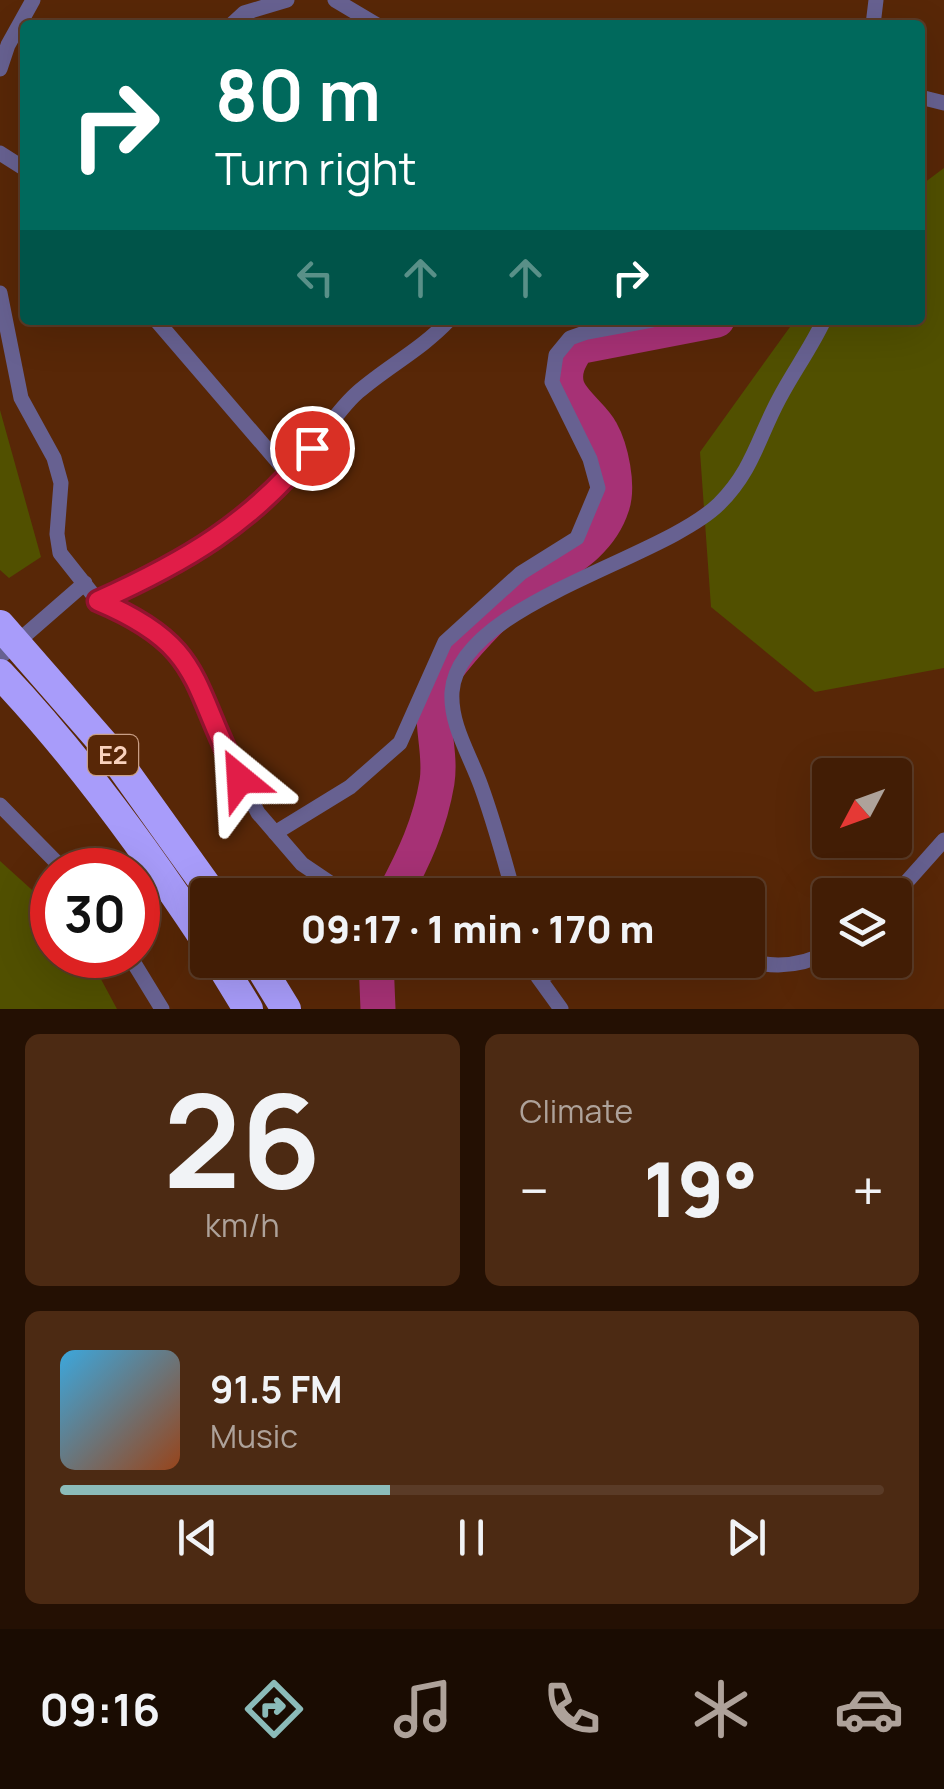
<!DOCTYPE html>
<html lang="en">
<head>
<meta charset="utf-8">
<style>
	:root { --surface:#421d05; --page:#4c2a13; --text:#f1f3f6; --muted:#aea29a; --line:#5a3b27; --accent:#8bbbb9 }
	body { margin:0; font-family:Manrope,sans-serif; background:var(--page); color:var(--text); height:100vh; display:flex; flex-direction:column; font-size:38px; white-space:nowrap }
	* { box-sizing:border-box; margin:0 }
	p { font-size:32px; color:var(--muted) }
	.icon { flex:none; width:55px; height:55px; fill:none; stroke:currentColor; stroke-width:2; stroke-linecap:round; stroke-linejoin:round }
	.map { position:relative; height:1009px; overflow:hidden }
	.details { display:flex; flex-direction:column; gap:25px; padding:25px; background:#241003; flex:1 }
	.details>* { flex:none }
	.hud { position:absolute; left:20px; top:20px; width:905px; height:305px; border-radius:10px; box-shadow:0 10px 40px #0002,0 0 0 2px var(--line); background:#00695c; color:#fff; overflow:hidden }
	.needle { width:65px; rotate:229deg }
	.fabs { position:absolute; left:812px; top:758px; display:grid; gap:20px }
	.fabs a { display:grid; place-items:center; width:100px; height:100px; border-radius:10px; background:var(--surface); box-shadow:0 10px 40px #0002,0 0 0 2px var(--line); font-size:50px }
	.speed { position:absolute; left:30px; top:848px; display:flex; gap:20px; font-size:50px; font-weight:700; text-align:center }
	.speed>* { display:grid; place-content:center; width:130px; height:130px; border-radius:50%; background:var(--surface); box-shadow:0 10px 40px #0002,0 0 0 2px var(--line); line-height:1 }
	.speed .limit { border:15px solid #d22; background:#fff; color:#111 }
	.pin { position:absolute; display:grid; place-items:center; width:85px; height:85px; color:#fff; margin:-42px; border:5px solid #fff; border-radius:50%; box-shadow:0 2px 10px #0007 }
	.me { position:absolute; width:110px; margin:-55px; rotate:333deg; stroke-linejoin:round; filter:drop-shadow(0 0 8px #0008) }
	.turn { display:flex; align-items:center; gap:35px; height:210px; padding:0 30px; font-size:45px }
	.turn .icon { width:130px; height:130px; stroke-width:2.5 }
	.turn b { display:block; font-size:70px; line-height:85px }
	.lanes { display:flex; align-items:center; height:95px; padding:0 30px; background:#0003; justify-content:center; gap:50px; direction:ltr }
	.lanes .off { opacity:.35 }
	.big { font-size:75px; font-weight:800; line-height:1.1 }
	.details .tile { flex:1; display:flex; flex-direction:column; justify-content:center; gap:15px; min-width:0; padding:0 35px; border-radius:15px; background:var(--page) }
	.details .dial { align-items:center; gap:0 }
	.dial b { font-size:130px; line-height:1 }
	.song { display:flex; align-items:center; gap:30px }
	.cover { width:120px; height:120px; border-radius:15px; background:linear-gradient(135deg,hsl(200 70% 55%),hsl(20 70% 35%)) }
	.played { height:10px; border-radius:5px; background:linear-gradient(90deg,var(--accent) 40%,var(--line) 40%) }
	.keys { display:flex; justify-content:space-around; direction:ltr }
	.heat { display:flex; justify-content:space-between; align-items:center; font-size:55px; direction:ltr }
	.details .tiles { flex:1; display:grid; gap:25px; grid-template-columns:1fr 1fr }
	.tile:last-child { grid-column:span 2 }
	.trip { position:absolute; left:190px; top:878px; width:575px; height:100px; border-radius:10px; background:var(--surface); box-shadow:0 10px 40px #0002,0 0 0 2px var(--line); font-weight:800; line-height:100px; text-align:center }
	.tab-bar { display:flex; height:160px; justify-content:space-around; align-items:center; background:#1a0c02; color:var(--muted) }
	.tab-bar .icon { width:70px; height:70px }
	.tab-bar .selected { color:var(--accent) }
	.tab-bar b { font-size:45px; color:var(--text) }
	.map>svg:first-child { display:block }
</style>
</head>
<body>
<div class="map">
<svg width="944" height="1009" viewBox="0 0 944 1009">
	<rect width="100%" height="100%" fill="#582707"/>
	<path fill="#515000" d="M944 168V668L815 692 711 607 700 452 795 320H920V186Z
		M0 410 41 557 9 578 0 570Z
		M0 861 52 908V955H88L117 1009H0Z"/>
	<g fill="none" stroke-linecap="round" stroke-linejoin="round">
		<path stroke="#a63175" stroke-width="35" d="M394 895C414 858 430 824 437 782 443 744 421 705 446 670 464 646 491 617 514 597 548 568 597 553 612 506 619 486 611 449 601 431 593 415 568 400 566 382 564 368 570 359 577 347L717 320
			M376 960 378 1009"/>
		<path stroke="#676191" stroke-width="15" d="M335 0 377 25
			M231 25 244 13 287 0
			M873 25 876 0
			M0 69 8 45 33 0
			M920 97 944 103
			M0 153 25 169
			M0 293 21 398 54 458 61 483 57 534 60 553 98 601 140 619 173 642 193 671 222 744 258 813 302 864 348 895
			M156 320 290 476
			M98 601C170 568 235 534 290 475 315 450 332 415 358 392 388 366 422 349 449 320
			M0 657 85 583
			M0 805 64 870
			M275 833 350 787 400 743 445 642 521 573 577 538 598 488 590 459 552 382 556 355 570 338 587 332 652 320
			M514 895C504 858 494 822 481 786 470 755 450 725 452 692 458 604 662 560 719 504 753 470 758 438 779 399 793 372 811 348 824 320
			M895 895 944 840
			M129 955 162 1009
			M532 960 538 977 561 1009
			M746 960C776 969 803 966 830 951
			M538 977 588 960"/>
		<path stroke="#a89cfa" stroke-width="30" d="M0 625 110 751 213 895
			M0 674C78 756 146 850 208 944
			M218 960 248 1009
			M256 960 286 1009"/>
	</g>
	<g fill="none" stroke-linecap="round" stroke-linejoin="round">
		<defs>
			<path id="route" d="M240 779C190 686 207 647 98 601 185 562 252 523 312 448"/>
		</defs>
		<use href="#route" stroke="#92132f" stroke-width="25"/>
		<use href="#route" stroke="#e11d48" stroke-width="18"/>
	</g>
	<g text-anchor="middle" stroke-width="10" stroke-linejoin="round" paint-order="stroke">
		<rect fill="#582707" stroke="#c99f86" stroke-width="2.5" x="88" y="735" width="50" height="40" rx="8"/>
		<g font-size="25" font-weight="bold" fill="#f9d2bd">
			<text x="113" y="764">E2</text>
		</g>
	</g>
</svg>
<div class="fabs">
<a><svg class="needle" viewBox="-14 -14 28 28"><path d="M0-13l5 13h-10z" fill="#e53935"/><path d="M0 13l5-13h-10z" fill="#aea29a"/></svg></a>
<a><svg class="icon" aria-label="layers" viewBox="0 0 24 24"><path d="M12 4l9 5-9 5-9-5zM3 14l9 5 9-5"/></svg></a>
</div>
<div class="speed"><div class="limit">30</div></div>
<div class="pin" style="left:312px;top:448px;background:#d93025"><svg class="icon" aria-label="arrive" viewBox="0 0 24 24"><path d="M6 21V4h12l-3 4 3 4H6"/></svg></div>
<svg class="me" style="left:240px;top:779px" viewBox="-20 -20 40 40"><path d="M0-17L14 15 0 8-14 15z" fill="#e11d48" stroke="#fff" stroke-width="4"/></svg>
<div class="trip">09:17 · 1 min · 170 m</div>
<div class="hud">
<div class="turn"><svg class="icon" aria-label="right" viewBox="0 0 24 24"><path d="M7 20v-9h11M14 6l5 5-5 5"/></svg><div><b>80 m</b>Turn right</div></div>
<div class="lanes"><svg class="icon off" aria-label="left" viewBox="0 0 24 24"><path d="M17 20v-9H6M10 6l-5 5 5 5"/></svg><svg class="icon off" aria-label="ahead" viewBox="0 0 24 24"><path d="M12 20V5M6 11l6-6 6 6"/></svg><svg class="icon off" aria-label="ahead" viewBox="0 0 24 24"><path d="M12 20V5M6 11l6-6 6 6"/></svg><svg class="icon" aria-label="right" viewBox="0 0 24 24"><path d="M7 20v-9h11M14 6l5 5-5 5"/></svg></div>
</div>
</div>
<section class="details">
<div class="tiles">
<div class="tile dial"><b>26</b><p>km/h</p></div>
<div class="tile"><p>Climate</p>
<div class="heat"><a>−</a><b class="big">19°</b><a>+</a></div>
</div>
<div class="tile">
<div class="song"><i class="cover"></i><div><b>91.5 FM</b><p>Music</p></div></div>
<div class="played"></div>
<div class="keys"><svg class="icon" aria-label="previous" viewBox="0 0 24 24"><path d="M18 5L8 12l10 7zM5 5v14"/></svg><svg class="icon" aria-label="pause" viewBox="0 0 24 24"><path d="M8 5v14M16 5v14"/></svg><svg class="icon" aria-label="next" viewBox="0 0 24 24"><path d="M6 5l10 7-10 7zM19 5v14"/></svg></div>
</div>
</div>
</section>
<nav class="tab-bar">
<b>09:16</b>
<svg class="icon selected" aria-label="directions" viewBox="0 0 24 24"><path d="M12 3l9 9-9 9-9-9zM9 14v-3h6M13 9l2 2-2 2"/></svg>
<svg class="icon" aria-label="music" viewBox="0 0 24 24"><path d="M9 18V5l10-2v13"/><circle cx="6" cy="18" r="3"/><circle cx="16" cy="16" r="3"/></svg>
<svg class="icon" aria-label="phone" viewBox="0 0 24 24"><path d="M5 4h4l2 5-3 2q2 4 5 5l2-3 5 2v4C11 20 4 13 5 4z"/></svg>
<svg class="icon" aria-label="climate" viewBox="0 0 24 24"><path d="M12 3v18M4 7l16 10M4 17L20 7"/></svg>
<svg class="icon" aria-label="car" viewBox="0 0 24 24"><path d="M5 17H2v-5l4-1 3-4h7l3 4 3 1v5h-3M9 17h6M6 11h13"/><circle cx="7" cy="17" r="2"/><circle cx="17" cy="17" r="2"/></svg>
</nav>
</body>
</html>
